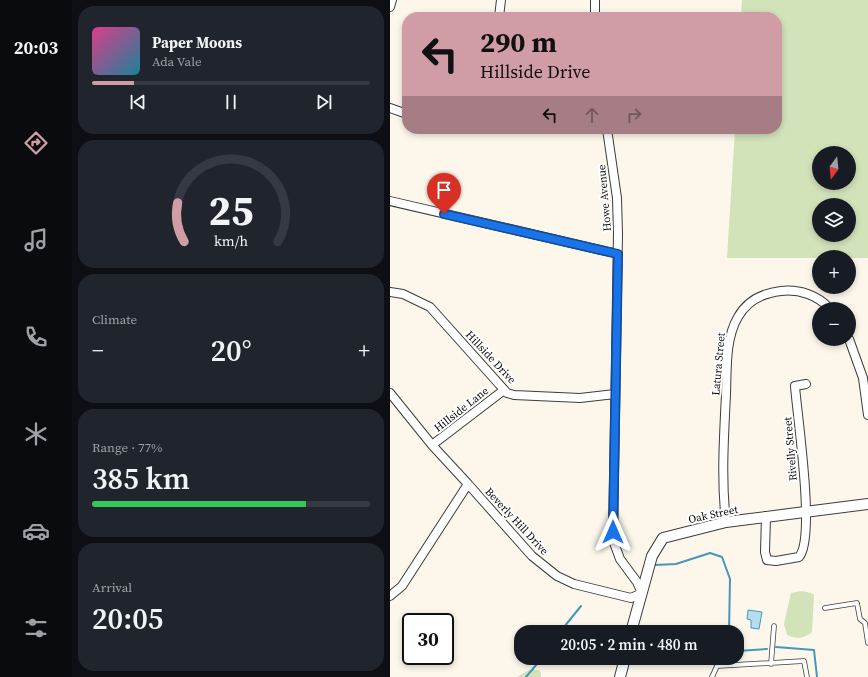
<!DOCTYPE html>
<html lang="en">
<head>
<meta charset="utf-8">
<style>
	:root { --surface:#171b24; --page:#20242c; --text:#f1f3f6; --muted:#9ea1a6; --line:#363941; --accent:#d09da6 }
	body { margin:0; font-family:"Source Serif 4",serif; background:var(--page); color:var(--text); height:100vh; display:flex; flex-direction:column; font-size:15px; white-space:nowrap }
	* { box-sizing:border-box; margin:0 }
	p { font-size:13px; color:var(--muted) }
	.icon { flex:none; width:22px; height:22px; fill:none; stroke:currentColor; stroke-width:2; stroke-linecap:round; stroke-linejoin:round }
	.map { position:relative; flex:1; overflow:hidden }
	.sheet { display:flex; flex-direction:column; gap:6px; padding:6px; background:#0d0f14; width:318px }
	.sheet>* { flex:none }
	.hud { position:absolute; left:12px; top:12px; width:380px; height:122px; border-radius:16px; box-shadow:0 2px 6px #0003; background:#d09da6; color:#111; overflow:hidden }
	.needle { width:26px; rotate:195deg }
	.fabs { position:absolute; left:422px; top:146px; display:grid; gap:8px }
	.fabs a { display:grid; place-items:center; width:44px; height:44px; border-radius:50%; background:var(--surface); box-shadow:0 2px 6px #0003; font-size:20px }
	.speed { position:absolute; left:12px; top:613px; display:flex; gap:8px; font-size:20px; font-weight:700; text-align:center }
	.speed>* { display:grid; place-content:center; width:52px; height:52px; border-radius:50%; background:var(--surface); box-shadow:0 2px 6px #0003; line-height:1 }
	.speed .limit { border:2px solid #111; border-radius:6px; background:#fff; color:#111 }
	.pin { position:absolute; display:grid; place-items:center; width:34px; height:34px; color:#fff; margin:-41px -17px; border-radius:50% 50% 50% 0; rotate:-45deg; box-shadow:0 0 4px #0007 }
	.pin .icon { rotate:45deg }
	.me { position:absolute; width:44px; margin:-22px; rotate:0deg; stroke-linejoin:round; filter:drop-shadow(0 0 3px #0008) }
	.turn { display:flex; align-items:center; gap:14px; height:84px; padding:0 12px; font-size:18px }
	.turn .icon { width:52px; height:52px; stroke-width:2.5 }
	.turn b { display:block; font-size:28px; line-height:34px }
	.lanes { display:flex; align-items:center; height:38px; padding:0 12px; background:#0003; justify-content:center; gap:20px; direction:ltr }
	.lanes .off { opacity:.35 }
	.big { font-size:30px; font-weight:600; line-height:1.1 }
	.sheet .card { flex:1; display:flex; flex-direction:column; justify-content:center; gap:6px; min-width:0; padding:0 14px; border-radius:16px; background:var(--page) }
	.sheet .dial { align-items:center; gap:0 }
	.dial svg { height:104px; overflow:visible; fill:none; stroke:var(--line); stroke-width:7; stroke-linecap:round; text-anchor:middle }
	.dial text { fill:var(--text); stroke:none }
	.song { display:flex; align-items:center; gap:12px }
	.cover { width:48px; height:48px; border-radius:6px; background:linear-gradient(135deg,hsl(330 70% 55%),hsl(190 70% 35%)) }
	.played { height:4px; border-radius:2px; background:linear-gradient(90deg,var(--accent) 15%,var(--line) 15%) }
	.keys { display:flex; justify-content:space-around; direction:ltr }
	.heat { display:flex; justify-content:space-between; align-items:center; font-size:22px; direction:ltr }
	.charge { height:6px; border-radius:3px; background:linear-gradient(90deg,#34c759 77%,var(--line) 0) }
	.trip { position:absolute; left:124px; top:625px; width:230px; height:40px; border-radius:16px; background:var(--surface); box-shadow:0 2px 6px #0003; font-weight:600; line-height:40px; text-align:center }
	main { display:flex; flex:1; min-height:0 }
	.menu { display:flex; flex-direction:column; width:72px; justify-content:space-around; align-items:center; background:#090b0e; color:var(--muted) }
	.menu .icon { width:28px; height:28px }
	.menu .active { color:var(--accent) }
	.menu b { font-size:18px; color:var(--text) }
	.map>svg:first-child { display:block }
</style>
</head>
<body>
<main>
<nav class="menu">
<b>20:03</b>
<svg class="icon active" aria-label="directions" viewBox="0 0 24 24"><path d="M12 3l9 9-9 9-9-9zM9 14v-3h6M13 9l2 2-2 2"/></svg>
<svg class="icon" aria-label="music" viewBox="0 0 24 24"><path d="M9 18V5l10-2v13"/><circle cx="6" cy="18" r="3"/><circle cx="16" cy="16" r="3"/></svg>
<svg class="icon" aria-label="phone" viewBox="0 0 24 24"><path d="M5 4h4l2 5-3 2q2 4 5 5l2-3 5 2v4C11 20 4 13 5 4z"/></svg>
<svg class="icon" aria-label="climate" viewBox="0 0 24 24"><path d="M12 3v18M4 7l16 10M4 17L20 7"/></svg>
<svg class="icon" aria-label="car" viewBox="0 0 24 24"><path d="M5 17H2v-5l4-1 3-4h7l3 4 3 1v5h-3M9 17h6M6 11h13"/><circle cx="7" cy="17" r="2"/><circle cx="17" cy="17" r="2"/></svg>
<svg class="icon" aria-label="filters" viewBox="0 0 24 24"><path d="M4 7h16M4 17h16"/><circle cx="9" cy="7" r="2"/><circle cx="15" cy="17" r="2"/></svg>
</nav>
<section class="sheet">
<div class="card">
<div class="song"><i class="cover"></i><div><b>Paper Moons</b><p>Ada Vale</p></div></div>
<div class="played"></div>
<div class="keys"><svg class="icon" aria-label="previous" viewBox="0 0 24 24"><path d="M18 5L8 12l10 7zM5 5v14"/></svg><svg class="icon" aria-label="pause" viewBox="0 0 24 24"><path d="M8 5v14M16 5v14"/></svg><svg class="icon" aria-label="next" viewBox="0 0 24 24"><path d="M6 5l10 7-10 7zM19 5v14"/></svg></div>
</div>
<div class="card dial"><svg viewBox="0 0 100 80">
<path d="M14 69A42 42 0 1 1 86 69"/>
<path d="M14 69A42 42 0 0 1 9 39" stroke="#d09da6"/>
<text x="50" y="56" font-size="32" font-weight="700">25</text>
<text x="50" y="72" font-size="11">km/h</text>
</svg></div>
<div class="card"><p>Climate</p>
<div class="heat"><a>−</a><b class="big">20°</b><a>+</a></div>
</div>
<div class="card"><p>Range · 77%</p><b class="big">385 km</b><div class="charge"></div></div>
<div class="card"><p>Arrival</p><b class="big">20:05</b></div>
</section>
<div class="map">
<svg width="478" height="677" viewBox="0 0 478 677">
	<rect width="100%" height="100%" fill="#fcf7ea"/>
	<path fill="#d2e2b9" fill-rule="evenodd" d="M352 0H478V258H337L345 129H387V17H351ZM429 153H459V183H429ZM429 205H459V235H429Z
		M412 591 421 593 424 595 422 632C414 639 406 639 397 635L394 624 401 593Z
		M139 670H149L151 674V677H127Z"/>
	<path fill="#b5ddee" stroke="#4597bc" d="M358 610 372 612 369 629 361 628V620L357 619Z"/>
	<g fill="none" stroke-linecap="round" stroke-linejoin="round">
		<path stroke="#4597bc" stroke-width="2" d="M265 565 286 564 320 553 332 557 340 579 339 632
			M170 632 191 606
			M386 647 424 650 427 677
			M347 651 377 649
			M136 677 152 658"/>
		<defs>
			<path id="service" d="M435 608 467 603 470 619 475 623 478 643
				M381 664 384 626
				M322 677 327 666 414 661 417 677"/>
			<path id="minor" d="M205 0V17
				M0 7 2 0
				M109 17 111 0
				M0 108 17 114
				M0 201 228 254
				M0 292 13 294 40 307 117 393 124 395 190 398 225 394
				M459 339 473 378 478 415
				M0 393 42 445 78 484 12 586 0 596
				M42 445 114 390
				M78 484 142 556 167 576 184 584 241 598 252 593 247 582 230 559 223 540 228 234 227 198 217 129
				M376 516 375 552 377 560 386 561 409 557C426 538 407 415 405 386L416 384
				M336 522C331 479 334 437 336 394 337 369 335 339 348 317 357 301 373 293 391 291 409 289 428 295 440 309"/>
			<path id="tertiary" d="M241 632 262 556 273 538 336 522 478 504
				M230 677 235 658"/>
		</defs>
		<use href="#service" stroke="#3d3d3d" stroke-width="5.5"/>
		<use href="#minor" stroke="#3d3d3d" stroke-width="10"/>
		<use href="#tertiary" stroke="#3d3d3d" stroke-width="12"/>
		<use href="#service" stroke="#fff" stroke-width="4"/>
		<use href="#minor" stroke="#fff" stroke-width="8"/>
		<use href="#tertiary" stroke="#fff" stroke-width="10"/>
	</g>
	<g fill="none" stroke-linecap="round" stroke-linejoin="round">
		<defs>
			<path id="route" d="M54 214 228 254 223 532"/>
		</defs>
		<use href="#route" stroke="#114b97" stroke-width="10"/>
		<use href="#route" stroke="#1a73e8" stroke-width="7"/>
	</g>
	<g text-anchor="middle" stroke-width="4" stroke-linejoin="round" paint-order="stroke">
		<g font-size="11" fill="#0a0a0a" stroke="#fff">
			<text transform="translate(214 198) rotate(-95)" y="4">Howe Avenue</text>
			<text transform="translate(101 357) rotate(47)" y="4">Hillside Drive</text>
			<text transform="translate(328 364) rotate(-85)" y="4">Latura Street</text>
			<text transform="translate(71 409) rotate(-38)" y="4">Hillside Lane</text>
			<text transform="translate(400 449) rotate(-95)" y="4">Rivelly Street</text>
			<text transform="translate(323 514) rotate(-12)" y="4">Oak Street</text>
			<text transform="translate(127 521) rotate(47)" y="4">Beverly Hill Drive</text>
		</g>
	</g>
</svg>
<div class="fabs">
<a><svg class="needle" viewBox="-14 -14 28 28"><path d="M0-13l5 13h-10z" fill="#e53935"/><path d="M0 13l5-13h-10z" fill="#9ea1a6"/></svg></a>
<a><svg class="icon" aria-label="layers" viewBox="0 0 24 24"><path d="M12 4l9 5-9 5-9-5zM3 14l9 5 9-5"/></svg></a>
<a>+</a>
<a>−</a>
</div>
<div class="speed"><div class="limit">30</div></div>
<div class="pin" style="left:54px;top:214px;background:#d93025"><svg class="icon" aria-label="arrive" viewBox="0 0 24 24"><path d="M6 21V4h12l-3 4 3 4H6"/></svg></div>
<svg class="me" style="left:223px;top:532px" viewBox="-20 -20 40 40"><path d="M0-17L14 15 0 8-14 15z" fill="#1a73e8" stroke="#fff" stroke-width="4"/></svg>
<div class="trip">20:05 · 2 min · 480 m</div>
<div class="hud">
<div class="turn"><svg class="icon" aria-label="left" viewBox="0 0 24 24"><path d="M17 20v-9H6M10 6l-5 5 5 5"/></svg><div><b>290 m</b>Hillside Drive</div></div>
<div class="lanes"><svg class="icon" aria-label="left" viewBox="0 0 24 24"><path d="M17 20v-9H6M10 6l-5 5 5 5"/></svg><svg class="icon off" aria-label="ahead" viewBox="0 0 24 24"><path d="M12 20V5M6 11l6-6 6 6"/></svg><svg class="icon off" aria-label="right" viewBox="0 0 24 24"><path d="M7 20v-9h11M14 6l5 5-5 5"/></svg></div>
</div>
</div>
</main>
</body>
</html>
